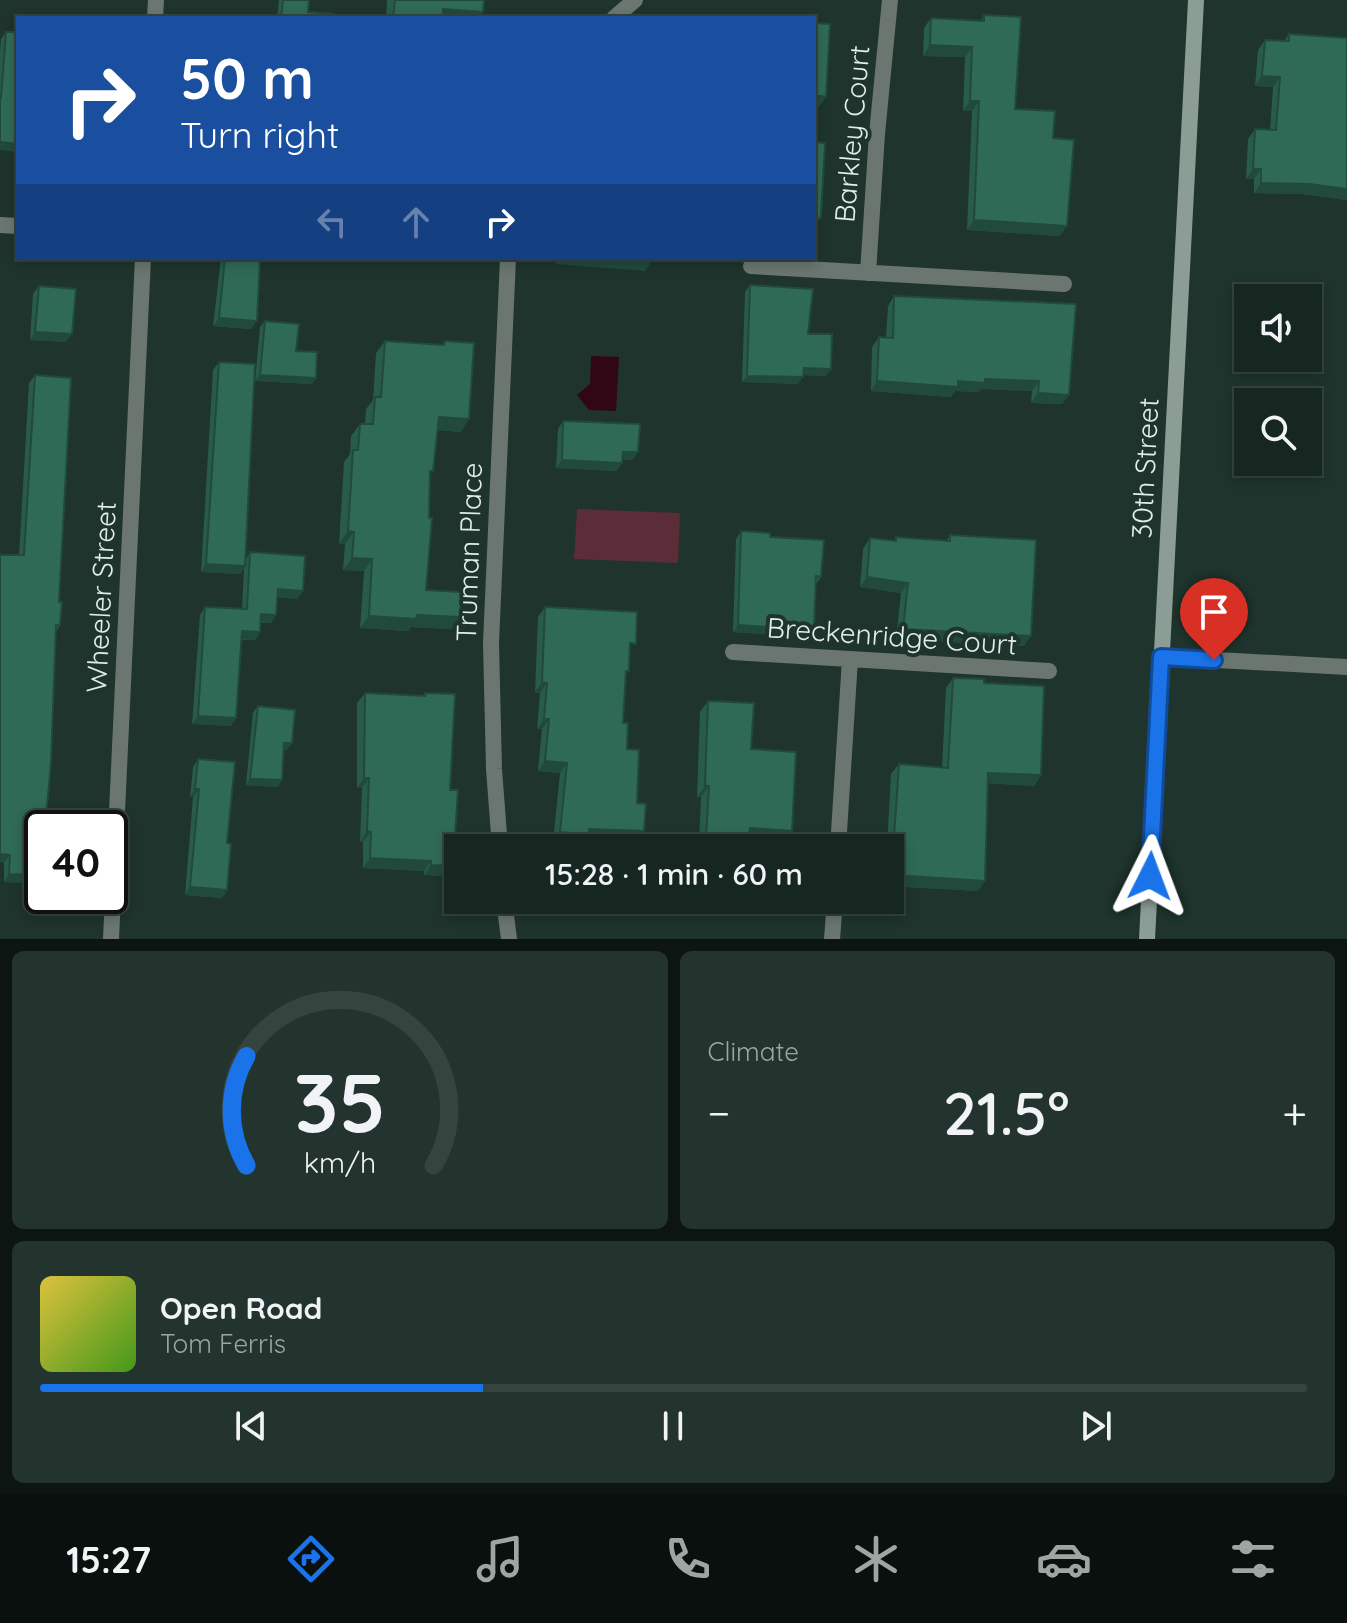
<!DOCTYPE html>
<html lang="en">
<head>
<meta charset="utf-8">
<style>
	:root { --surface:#162721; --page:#23332e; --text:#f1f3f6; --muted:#9ea5a5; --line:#35443f; --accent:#1a73e8 }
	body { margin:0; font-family:Quicksand,sans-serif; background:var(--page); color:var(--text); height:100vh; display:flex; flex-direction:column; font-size:30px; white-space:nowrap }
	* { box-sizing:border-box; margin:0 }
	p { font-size:26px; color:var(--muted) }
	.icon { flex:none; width:44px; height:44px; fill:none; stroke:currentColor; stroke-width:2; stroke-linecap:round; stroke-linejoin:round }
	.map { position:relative; height:939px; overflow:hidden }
	.panel { display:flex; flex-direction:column; gap:12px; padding:12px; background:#0c1512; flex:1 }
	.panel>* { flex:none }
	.guide { position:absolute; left:16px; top:16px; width:800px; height:244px; border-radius:0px; box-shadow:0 4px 12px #0003,0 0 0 2px var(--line); background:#1a4fa0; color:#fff; overflow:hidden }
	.buttons { position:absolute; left:1234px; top:284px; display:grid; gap:16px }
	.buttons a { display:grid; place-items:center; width:88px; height:88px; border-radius:0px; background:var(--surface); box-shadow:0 4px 12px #0003,0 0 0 2px var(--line); font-size:40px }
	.speed { position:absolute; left:24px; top:810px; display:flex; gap:16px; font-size:40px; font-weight:700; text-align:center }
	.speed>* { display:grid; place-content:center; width:104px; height:104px; border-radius:50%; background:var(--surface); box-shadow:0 4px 12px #0003,0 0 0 2px var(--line); line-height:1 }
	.speed .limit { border:4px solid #111; border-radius:12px; background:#fff; color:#111 }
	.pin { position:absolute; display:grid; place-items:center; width:68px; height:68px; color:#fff; margin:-82px -34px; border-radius:50% 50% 50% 0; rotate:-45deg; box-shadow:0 0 8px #0007 }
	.pin .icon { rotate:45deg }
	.me { position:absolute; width:88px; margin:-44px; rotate:3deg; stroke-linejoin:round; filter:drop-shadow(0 0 6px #0008) }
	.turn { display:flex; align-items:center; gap:28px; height:168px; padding:0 32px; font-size:36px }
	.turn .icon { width:104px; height:104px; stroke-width:2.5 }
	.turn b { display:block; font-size:56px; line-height:68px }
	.lanes { display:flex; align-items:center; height:76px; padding:0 32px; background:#0003; justify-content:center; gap:40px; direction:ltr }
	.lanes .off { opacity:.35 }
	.big { font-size:60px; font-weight:600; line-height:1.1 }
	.panel .card { flex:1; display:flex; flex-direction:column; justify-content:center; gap:12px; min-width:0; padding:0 28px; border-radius:12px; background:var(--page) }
	.panel .dial { align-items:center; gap:0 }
	.dial svg { height:208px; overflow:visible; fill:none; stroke:var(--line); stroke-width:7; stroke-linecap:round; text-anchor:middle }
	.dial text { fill:var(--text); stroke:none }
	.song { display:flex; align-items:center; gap:24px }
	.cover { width:96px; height:96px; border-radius:12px; background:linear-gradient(135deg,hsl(50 70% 55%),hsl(100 70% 35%)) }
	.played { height:8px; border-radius:4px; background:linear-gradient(90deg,var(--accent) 35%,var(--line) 35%) }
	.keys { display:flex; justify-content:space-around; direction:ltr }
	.heat { display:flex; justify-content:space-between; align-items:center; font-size:44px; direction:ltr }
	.panel .tiles { flex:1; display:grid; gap:12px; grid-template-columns:1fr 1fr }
	.card:last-child { grid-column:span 2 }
	.trip { position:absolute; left:444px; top:834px; width:460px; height:80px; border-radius:0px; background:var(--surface); box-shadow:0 4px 12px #0003,0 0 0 2px var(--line); font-weight:600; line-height:80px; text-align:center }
	.dock { display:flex; height:128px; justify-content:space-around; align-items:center; background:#09100d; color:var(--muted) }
	.dock .icon { width:56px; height:56px }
	.dock .selected { color:var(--accent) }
	.dock b { font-size:36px; color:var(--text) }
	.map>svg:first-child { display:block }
</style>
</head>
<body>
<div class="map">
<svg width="1347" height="939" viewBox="0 0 1347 939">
	<rect width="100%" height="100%" fill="#1e342c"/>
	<path fill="#5a2d39" d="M577 509 680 513 678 563 574 559Z"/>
	<path fill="#310716" d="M591 356 619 357 616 411 589 410 577 395 590 384Z"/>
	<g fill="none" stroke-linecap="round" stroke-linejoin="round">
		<path stroke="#6b7671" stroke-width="16" d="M733 652 1049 671
			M1161 657 1347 667
			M838 848 850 659
			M832 939 835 900"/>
		<path stroke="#6b7671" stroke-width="16" d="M155 18 156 0
			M614 18 635 0
			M0 225 18 226
			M751 266 1064 284
			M868 273 877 134 890 0
			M500 848 494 769 491 643 508 258
			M504 900 509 939
			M111 939 143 258"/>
		<path stroke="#8c9d96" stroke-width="16" d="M1147 939 1196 0"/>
	</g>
	<path fill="#285b4a" d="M279 0H309L308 12 333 18H277Z
		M387 0H484L479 18H386Z
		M984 15 1015 109 1053 138 1060 236 967 230 972 111H963L965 57 923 56 924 28 931 18 981 21Z
		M6 32 0 150V52L1 39Z
		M1289 34 1347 139V200L1302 194 1254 193V179H1246L1248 139 1255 129 1270 130 1273 87 1255 86 1258 50 1265 40 1284 41Z
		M221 258H260L251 329 213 326Z
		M750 285 808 334 826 376 803 375 798 384 742 382 745 292Z
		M39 286 66 342 30 340 33 294Z
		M894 296 1069 395 1062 404 1031 403 1032 391 981 389 978 392 955 391 951 397 871 391 872 347 879 337H886L888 306Z
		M265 321 296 351 316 378 312 384 255 381 260 327Z
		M385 341 442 345 445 341 461 432 437 430 430 476 426 590 460 617 451 629 411 627 408 631 360 628 364 571 343 570 345 544H339L344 462 350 454 351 436 360 424H365L366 409 373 400 376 353Z
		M219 362 246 559 250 552 303 591 297 599 277 597 276 615 271 623H261L260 632 255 640H241L231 726 192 724 200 615 205 607 242 609 244 568 240 574 201 572 213 370Z
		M35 375 59 602 60 625 56 632 40 883 4 882V863L0 862V555H19L29 383Z
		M563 421 633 460H622V463L616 471 556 468 558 429Z
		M741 531 770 537 821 577 816 584 814 630 808 637 733 632 736 539Z
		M950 535 1024 646 896 639 901 593 860 587 863 549 870 538 894 541 896 537 946 541Z
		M545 607 630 652 626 675 623 723 627 749 644 831 637 841 586 839 582 845 553 842 560 773 538 771 542 729H537L540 693 535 692 538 617Z
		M953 678 984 683 1041 775 1034 786 988 783 985 881 978 891 890 886V847H887L891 774 899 764 942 768 946 688Z
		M365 693 423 696 425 693 450 790 453 876 424 875V871L363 868V842H360L362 788H357V703Z
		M708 701 751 749 792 831 784 842 749 839 748 848H696L699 843 701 797H697L700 712Z
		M258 706 292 743 287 750H284L282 780 278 787 246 785 253 712Z
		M198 759 227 843V890L222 898 185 895 193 797H190L193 767Z"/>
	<path fill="#214a3c" d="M443 9 483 12 479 18H437Z
		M930 45 972 47 965 57 923 56Z
		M1262 76 1280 77 1273 87 1255 86Z
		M814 95 826 97 819 107 814 106Z
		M970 101H979L972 111H963Z
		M0 142 18 144V152L0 150Z
		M1253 169H1261L1254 179H1246Z
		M1261 183 1309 184 1347 189V200L1302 194 1254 193Z
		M814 218H821L814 228Z
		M974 220 1067 226 1060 236 967 230Z
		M560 258H607L652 261 645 271 555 264Z
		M219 318 257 321 251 329 213 326Z
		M35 332 72 334 66 342 30 340Z
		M804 368 831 369 826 376 799 375Z
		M260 375 316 378 312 384 255 381Z
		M747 376 803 377 798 384 742 382Z
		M985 379 1039 381 1032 391 981 389 978 392 955 391 951 397 871 391 877 381H958Z
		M1038 393 1069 395 1062 404 1031 403Z
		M439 417 469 419 461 432 430 429Z
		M623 452H638L633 460H617Z
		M562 460 622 463 616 471 556 468Z
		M348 531 354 532 345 544H339Z
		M352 558 372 559 364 571 343 570Z
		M206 564 245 566 240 574 201 572Z
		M867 577 908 583 901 593 860 587Z
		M278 589 303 591 297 599 272 597Z
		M261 614 276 615 271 623 256 622Z
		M417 615 460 617 451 629 411 627 408 631 360 628 369 616Z
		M738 625 814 630 808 637 733 632Z
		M903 629 1031 636 1024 646 896 639Z
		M242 631 260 632 255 640 236 639Z
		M542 682 547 683 540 693 535 692Z
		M198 716 236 718 231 726 192 724Z
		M544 719H549L542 729H537Z
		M284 743H292L287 750 280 749Z
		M545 761 567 763 560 773 538 771Z
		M988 773 1041 775 1034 786 981 783Z
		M364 778H369L362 788H357Z
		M250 779 282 780 278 787 246 785Z
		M705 786H709L701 797H697Z
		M195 789H199L193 797H190Z
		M750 828 792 831 784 842 742 839Z
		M589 829 644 831 637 841 586 839 582 845 553 842 560 832Z
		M367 831 371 832 363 842H360Z
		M894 837H897L890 847H887Z
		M0 854 10 855 4 863 0 862Z
		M370 858 431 861 424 871 363 868Z
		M431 865 458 866V869L453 876 424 875Z
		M9 874 42 875V880L40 883 4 882Z
		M893 875 985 881 978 891 890 886V879Z
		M190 887 227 890 222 898 185 895Z"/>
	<path fill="#2f6a56" stroke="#214a3c" stroke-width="2" d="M283 0H309L308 12 333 14V18H281Z
		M395 0H484L483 12 443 9V18H393Z
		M984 15 1021 17 1015 109 1055 111 1053 138 1074 140 1067 226 974 220 979 101H970L972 47 930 45 931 18 984 21Z
		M814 23 830 24 826 97 814 95Z
		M6 32H18V144L0 142V98H1Z
		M1289 34 1347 38V189L1309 184 1261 183V169H1253L1255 129 1276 130 1280 77 1262 76 1265 40 1289 41Z
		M814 142 825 143 821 218H814Z
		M225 258H260L257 321 219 318Z
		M607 258H652V261Z
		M750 285 813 289 808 334H832L831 369 804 368 803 377 747 376Z
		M39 286 76 289 72 334 35 332Z
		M894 296 1076 304 1069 395 1038 393 1039 381 985 379V383L958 381V387L877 381 879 337 893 338Z
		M265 321 299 324 296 351 317 352 316 378 260 375Z
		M385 341 444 345 445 341 474 343 469 419 439 417 433 471H430L429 518H432L426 590 461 592 460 617 417 615 416 619 369 616 372 559 352 558 354 532 348 531 353 450H358L360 424H373L375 397H381Z
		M219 362 255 364 245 566 206 564Z
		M35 375 71 378 59 602H62L60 625H56L51 763 45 828H42V875L9 874 10 855 0 854V555H24Z
		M563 421 640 424 638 452H623L622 463 562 460Z
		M741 531 770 533V537L824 540 821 577 816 576 814 630 738 625Z
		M950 535 1036 540 1031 636 903 629 908 583 867 577 870 538 896 541V537L950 541Z
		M250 552 305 556 303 591 278 589 276 615 261 614 260 632 242 631 236 718 198 716 205 607 247 609Z
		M545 607 637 612 636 644 630 643 629 671H626L623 723H628L627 749 639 750 637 803 646 804 644 831 589 829V835L560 832 567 763 545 761 549 719H544L547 683 542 682Z
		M953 678 984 679V683L1044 686 1041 775 988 773 985 881 893 875 897 837H894L899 764 948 768Z
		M365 693 425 696V693L455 694 450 790H458L455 836H461L460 848H458V866L431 865V861L370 858 371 832 367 831 369 778H364Z
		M708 701 754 703 751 749 796 752 792 831 750 828 748 848H702L703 838H706L709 786H705Z
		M258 706 295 710 292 743H284L282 780 250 779Z
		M198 759 235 762 227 843 231 844 227 890 190 887 199 789H195Z"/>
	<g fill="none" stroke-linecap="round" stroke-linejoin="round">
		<defs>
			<path id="route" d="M1150 876 1161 657 1214 660"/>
		</defs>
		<use href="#route" stroke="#114b97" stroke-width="20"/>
		<use href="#route" stroke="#1a73e8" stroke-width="14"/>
	</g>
	<g text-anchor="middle" stroke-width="8" stroke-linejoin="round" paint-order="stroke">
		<g font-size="28" fill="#e1eee9" stroke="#1e342c">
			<text transform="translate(852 134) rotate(-85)" y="10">Barkley Court</text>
			<text transform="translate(1145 468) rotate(-87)" y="10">30th Street</text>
			<text transform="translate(469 552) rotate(-88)" y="10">Truman Place</text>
			<text transform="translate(101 597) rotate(-87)" y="10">Wheeler Street</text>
			<text transform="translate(892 636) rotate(4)" y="10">Breckenridge Court</text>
		</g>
	</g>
</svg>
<div class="buttons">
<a><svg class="icon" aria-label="sound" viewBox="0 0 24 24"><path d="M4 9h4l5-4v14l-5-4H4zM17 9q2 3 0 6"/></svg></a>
<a><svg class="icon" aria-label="search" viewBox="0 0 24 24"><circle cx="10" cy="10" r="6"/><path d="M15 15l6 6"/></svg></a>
</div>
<div class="speed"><div class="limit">40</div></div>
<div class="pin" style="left:1214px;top:660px;background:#d93025"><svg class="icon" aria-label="arrive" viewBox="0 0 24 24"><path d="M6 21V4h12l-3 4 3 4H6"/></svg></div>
<svg class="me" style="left:1150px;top:876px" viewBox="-20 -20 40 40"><path d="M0-17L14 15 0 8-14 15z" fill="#1a73e8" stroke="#fff" stroke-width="4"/></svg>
<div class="trip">15:28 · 1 min · 60 m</div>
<div class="guide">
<div class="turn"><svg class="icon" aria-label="right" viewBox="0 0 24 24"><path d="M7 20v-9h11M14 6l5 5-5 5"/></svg><div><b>50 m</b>Turn right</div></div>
<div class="lanes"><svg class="icon off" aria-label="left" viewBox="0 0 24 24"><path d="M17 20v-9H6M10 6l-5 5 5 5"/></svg><svg class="icon off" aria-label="ahead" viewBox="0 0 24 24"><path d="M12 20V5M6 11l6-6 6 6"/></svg><svg class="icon" aria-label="right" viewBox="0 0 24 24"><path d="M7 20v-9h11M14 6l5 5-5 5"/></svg></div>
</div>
</div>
<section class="panel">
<div class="tiles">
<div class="card dial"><svg viewBox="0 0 100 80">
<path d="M14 69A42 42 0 1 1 86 69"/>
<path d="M14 69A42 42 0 0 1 14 27" stroke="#1a73e8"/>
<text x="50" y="56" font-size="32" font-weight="700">35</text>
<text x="50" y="72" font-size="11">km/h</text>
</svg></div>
<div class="card"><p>Climate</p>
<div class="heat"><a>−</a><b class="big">21.5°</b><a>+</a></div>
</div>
<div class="card">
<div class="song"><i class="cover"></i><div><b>Open Road</b><p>Tom Ferris</p></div></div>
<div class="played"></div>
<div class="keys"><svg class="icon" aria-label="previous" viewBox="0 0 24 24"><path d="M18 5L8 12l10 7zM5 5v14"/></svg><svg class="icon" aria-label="pause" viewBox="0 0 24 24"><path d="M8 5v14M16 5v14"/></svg><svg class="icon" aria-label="next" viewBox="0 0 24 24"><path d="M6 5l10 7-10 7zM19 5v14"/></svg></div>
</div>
</div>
</section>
<nav class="dock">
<b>15:27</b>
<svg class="icon selected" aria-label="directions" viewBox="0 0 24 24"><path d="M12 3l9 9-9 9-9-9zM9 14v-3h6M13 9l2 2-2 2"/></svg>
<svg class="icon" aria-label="music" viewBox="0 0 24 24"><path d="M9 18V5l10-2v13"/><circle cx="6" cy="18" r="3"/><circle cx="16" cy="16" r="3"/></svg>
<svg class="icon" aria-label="phone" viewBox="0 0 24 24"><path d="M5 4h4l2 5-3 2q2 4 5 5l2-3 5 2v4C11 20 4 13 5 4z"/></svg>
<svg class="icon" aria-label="climate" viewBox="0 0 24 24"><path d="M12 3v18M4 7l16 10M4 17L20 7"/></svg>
<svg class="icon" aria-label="car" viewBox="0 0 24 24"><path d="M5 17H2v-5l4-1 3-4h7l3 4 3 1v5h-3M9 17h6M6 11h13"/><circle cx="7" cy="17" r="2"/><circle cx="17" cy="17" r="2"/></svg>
<svg class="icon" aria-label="filters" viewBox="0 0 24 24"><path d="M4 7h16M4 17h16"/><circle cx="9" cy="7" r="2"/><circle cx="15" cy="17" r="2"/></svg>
</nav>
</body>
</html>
